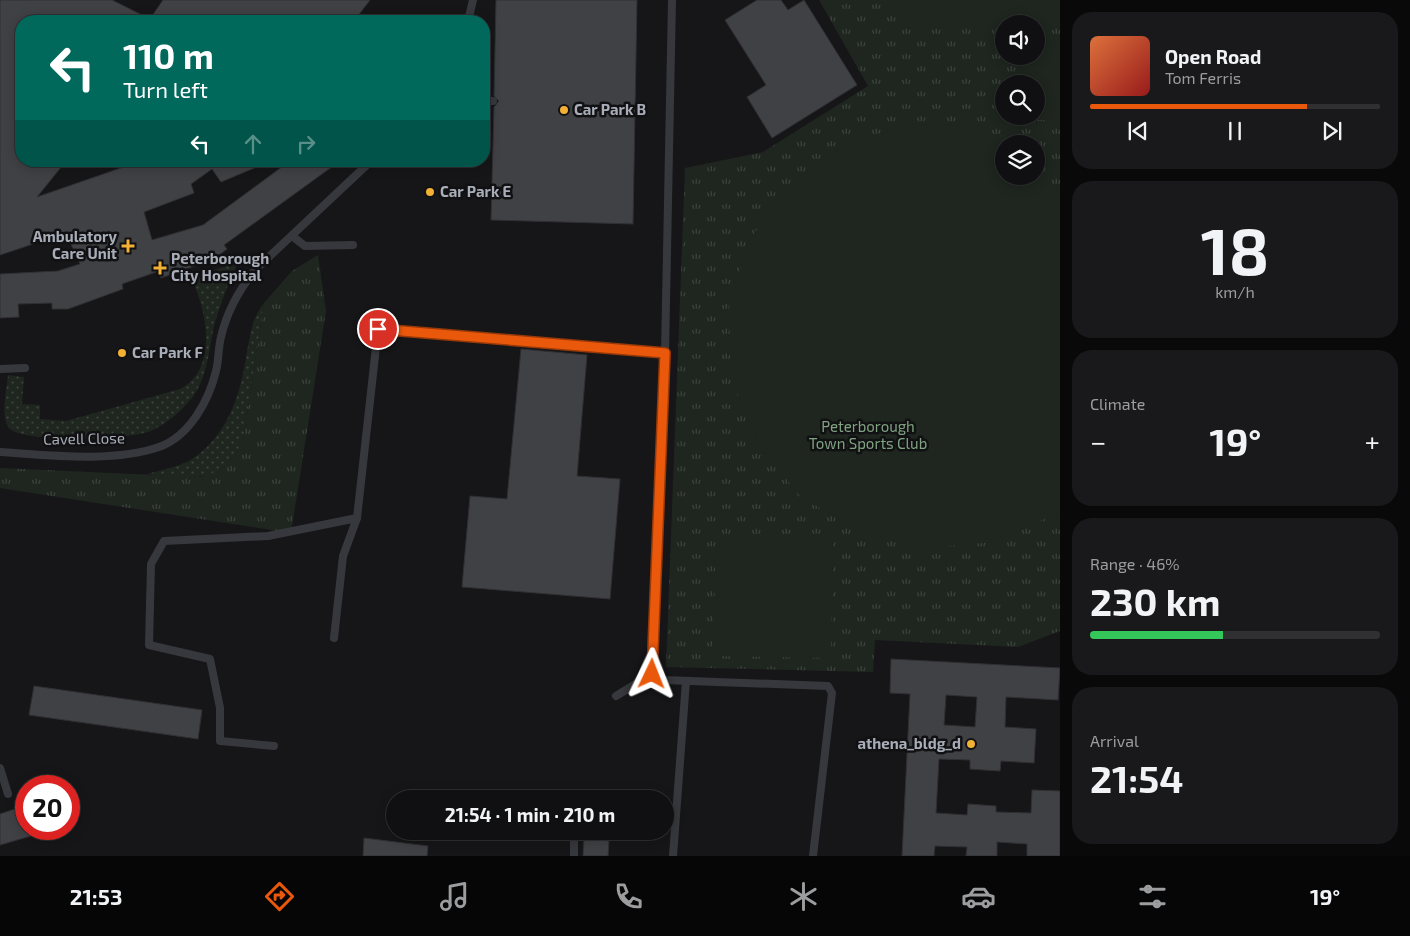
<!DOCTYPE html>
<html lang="en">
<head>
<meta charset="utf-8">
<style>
	:root { --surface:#101012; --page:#19191b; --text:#f1f3f6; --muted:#9c9d9f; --line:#303032; --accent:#ea580c }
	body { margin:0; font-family:"Exo 2",sans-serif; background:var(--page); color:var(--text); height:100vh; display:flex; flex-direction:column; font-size:19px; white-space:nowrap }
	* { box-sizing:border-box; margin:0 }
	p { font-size:16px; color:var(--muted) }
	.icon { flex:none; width:28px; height:28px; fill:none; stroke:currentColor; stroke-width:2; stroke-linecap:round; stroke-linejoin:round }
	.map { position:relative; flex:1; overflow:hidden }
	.sheet { display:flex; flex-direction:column; gap:12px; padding:12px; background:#09090a; width:350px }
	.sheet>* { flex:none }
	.top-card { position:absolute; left:15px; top:15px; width:475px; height:152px; border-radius:20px; box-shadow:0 2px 12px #0003,0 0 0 1px var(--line); background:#00695c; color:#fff; overflow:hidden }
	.tools { position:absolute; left:995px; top:15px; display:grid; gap:10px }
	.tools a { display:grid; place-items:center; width:50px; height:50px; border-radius:50%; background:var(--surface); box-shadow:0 2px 12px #0003,0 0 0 1px var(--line); font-size:25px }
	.speed { position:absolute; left:15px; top:775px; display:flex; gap:10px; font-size:25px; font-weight:700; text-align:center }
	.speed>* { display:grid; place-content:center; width:65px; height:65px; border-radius:50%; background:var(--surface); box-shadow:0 2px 12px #0003,0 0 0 1px var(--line); line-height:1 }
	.speed .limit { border:8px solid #d22; background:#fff; color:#111 }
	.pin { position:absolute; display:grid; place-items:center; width:42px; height:42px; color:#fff; margin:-21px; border:2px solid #fff; border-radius:50%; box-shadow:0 1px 5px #0007 }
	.me { position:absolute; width:55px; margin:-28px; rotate:2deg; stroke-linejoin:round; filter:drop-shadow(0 0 4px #0008) }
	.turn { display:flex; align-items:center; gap:18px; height:105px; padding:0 25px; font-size:22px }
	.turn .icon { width:65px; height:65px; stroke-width:2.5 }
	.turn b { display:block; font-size:35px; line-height:42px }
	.lanes { display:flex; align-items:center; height:48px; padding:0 25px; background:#0003; justify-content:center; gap:25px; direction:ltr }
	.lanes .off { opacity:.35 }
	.big { font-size:38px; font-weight:700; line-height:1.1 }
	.sheet .tile { flex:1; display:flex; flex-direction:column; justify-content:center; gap:8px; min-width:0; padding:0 18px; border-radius:20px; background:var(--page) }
	.sheet .dial { align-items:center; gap:0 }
	.dial b { font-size:65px; line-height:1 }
	.song { display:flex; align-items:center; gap:15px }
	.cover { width:60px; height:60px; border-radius:8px; background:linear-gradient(135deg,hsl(20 70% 55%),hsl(0 70% 35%)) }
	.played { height:5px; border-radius:2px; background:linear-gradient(90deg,var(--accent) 75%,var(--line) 75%) }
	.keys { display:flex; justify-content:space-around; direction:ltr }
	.heat { display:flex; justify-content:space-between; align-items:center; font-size:28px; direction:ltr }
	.charge { height:8px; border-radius:4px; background:linear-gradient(90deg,#34c759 46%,var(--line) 0) }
	.trip { position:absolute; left:386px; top:790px; width:288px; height:50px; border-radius:25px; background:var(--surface); box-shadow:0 2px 12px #0003,0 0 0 1px var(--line); font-weight:700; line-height:50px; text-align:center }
	.menu { display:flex; height:80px; justify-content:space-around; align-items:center; background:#060607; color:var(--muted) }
	.menu .icon { width:35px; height:35px }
	.menu .on { color:var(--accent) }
	.menu b { font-size:22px; color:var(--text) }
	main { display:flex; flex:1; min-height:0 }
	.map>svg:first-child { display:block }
</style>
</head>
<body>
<main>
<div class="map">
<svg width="1060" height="856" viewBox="0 0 1060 856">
	<defs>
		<pattern id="grass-dots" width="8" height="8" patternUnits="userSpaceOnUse" patternTransform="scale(1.25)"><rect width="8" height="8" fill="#1e261f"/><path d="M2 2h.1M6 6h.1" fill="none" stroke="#3c433d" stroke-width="1.8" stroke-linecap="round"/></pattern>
		<pattern id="park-tufts" width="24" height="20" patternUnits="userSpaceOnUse" patternTransform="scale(1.25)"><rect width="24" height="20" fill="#1e261f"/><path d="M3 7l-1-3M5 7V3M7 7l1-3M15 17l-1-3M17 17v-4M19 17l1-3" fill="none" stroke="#3c433d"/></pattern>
	</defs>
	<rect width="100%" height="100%" fill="#161618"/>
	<path fill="url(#grass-dots)" d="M238 262C230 280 222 299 216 319 208 346 210 374 192 398 180 412 168 423 151 431 132 440 20 443 9 428 0 416 7 389 8 375L24 377 22 404 40 405V419L66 421 180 389C219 369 207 310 191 278Z
		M264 303 244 434C240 446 236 459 226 468 208 482 170 476 148 474 161 470 177 467 189 461 226 438 240 398 246 357 250 338 251 319 264 303Z"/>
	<path fill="url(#park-tufts)" fill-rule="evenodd" d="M819 0H1060V631L1018 647 875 640 873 672 666 667 685 168 763 152 868 86ZM1004 24H1036V56H1004ZM1004 84H1036V116H1004ZM1004 144H1036V176H1004Z
		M318 255 326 311 291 533 0 488V468L201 477C230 467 234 464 244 434L264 303 292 271Z"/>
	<path fill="#1e261f" d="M900 0H1060V24H1004V26L900 28Z
		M1036 49H1060V120H1034L1036 84H1034V56H1036Z
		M909 124 981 126 1004 147V176L1036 175 1060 189V512L993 542 924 548 858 531 799 495 756 441 731 377 729 308 748 242 788 186 844 145Z
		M716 539 833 541 831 658 713 656Z"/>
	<path fill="#404145" stroke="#303034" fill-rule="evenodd" d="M0 0H112L150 19 163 0H370L354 21H21V161H66L37 197 141 161H271L221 182 212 169 191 184 194 193 144 212 152 240 203 225 290 161H340L224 245 227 249 214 259 161 278 159 271 139 278 122 284 123 289 68 309H52V303L18 304 19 317 0 318V274L58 271 80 264 66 233 0 255Z
		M496 0H637L633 224 491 220 494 107 499 101 494 96Z
		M757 0H781L788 10 804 0 857 85 772 138 747 97 766 85 725 20Z
		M521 349 587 355 577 476 620 479 610 599 462 587 470 496 507 499Z
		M891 659 1060 668 1058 700 1006 697 1005 727 1036 729 1034 763 1001 761 1000 771 984 770 970 769V760L939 759 936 813 967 815 968 804 996 806V812L1031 813 1032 790 1060 791V856H1027V844L997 842V856H966L967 847 935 846 934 856H902L910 694 890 693ZM946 695 977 697 975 727 944 725Z
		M34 686 202 710 198 739 29 715Z
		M21 807 26 829 31 836 0 845V814Z
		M364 838 428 846 427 856H363Z
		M584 838 609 841 608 856H583Z"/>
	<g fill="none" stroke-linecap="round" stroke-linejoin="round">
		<path stroke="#37383d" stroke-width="8" d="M468 21 473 0
			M484 101H493
			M292 236 305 246 353 245
			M0 369 25 368
			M0 452C48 455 113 463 159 447 190 436 209 400 216 371 219 360 218 348 221 337 227 311 238 291 255 270L371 161
			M334 638 343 556 357 518 378 329 665 353
			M652 674 664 680 828 686 832 693 813 856
			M616 696 652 674 665 353 672 0
			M274 746 220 741V708L210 659 149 645 151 564 164 541 268 536 357 518
			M0 768 8 794
			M574 831V856
			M673 856 686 681"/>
	</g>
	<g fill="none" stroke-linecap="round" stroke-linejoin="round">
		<defs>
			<path id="route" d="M378 329 665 353 652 674"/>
		</defs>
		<use href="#route" stroke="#983908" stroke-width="12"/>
		<use href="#route" stroke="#ea580c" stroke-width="9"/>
	</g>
	<g fill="#f2b134" stroke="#111113" stroke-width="2">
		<circle cx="564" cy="110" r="5"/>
		<circle cx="430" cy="192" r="5"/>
		<path d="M125.5 238.5h5v5h5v5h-5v5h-5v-5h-5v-5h5z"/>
		<path d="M157.5 260.5h5v5h5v5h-5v5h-5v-5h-5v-5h5z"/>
		<circle cx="122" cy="353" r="5"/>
		<circle cx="971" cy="744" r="5"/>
	</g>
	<g text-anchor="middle" stroke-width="5" stroke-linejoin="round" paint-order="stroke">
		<g font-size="15" font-weight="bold" fill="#a8adb8" stroke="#111113" text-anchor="start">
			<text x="574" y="115">Car Park B</text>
			<text x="440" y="197">Car Park E</text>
			<text x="117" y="242" text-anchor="end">Ambulatory<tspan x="117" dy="17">Care Unit</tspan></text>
			<text x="171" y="264">Peterborough<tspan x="171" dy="17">City Hospital</tspan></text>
			<text x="132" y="358">Car Park F</text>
			<text x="961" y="749" text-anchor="end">athena_bldg_d</text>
		</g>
		<g font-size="15" fill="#7fa381" stroke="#111113">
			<text x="868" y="432">Peterborough<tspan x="868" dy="17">Town Sports Club</tspan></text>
		</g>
		<g font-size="15" fill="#a8adb8" stroke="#111113">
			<text transform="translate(84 439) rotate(-1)" y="5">Cavell Close</text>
		</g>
	</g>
</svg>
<div class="tools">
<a><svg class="icon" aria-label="sound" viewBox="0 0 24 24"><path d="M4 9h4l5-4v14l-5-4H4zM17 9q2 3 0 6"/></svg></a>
<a><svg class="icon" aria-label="search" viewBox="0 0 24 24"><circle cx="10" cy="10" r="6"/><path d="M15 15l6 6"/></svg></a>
<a><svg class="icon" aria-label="layers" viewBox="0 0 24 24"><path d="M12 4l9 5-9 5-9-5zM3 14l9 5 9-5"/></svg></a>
</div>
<div class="speed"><div class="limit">20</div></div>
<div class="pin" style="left:378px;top:329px;background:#d93025"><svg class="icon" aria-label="arrive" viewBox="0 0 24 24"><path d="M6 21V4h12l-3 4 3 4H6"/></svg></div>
<svg class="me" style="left:652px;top:674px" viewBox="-20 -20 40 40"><path d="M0-17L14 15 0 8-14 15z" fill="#ea580c" stroke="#fff" stroke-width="4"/></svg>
<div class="trip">21:54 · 1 min · 210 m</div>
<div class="top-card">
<div class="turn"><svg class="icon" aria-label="left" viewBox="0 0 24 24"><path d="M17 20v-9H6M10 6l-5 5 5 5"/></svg><div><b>110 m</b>Turn left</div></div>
<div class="lanes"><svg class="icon" aria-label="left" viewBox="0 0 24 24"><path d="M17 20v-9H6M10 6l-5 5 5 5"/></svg><svg class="icon off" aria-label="ahead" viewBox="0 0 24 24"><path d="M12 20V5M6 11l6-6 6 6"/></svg><svg class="icon off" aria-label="right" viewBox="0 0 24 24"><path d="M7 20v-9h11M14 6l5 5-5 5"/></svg></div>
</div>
</div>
<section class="sheet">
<div class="tile">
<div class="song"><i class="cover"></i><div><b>Open Road</b><p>Tom Ferris</p></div></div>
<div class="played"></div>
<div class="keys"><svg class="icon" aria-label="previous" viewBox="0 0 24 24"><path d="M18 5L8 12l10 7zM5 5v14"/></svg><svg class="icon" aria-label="pause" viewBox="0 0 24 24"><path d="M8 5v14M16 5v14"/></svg><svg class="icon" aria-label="next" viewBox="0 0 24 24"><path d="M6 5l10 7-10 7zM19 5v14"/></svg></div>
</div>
<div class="tile dial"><b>18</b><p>km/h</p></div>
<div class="tile"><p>Climate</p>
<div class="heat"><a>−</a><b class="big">19°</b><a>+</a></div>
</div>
<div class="tile"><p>Range · 46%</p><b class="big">230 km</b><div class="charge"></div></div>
<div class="tile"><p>Arrival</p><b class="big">21:54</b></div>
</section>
</main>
<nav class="menu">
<b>21:53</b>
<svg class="icon on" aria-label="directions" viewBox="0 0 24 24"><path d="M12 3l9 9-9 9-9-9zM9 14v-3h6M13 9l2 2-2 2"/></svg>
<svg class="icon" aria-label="music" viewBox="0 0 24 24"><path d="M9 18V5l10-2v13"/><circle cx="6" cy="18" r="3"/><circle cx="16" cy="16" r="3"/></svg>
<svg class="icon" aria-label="phone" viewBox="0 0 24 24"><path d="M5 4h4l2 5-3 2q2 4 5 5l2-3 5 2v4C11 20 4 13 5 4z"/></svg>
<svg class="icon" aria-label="climate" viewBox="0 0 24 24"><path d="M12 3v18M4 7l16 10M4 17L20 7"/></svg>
<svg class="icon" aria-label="car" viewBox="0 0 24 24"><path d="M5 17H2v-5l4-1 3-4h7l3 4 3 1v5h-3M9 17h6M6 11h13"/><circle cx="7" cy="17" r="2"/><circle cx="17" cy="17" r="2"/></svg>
<svg class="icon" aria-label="filters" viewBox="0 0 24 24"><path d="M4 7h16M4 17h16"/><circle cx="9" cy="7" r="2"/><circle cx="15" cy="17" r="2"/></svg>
<b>19°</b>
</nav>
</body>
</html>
